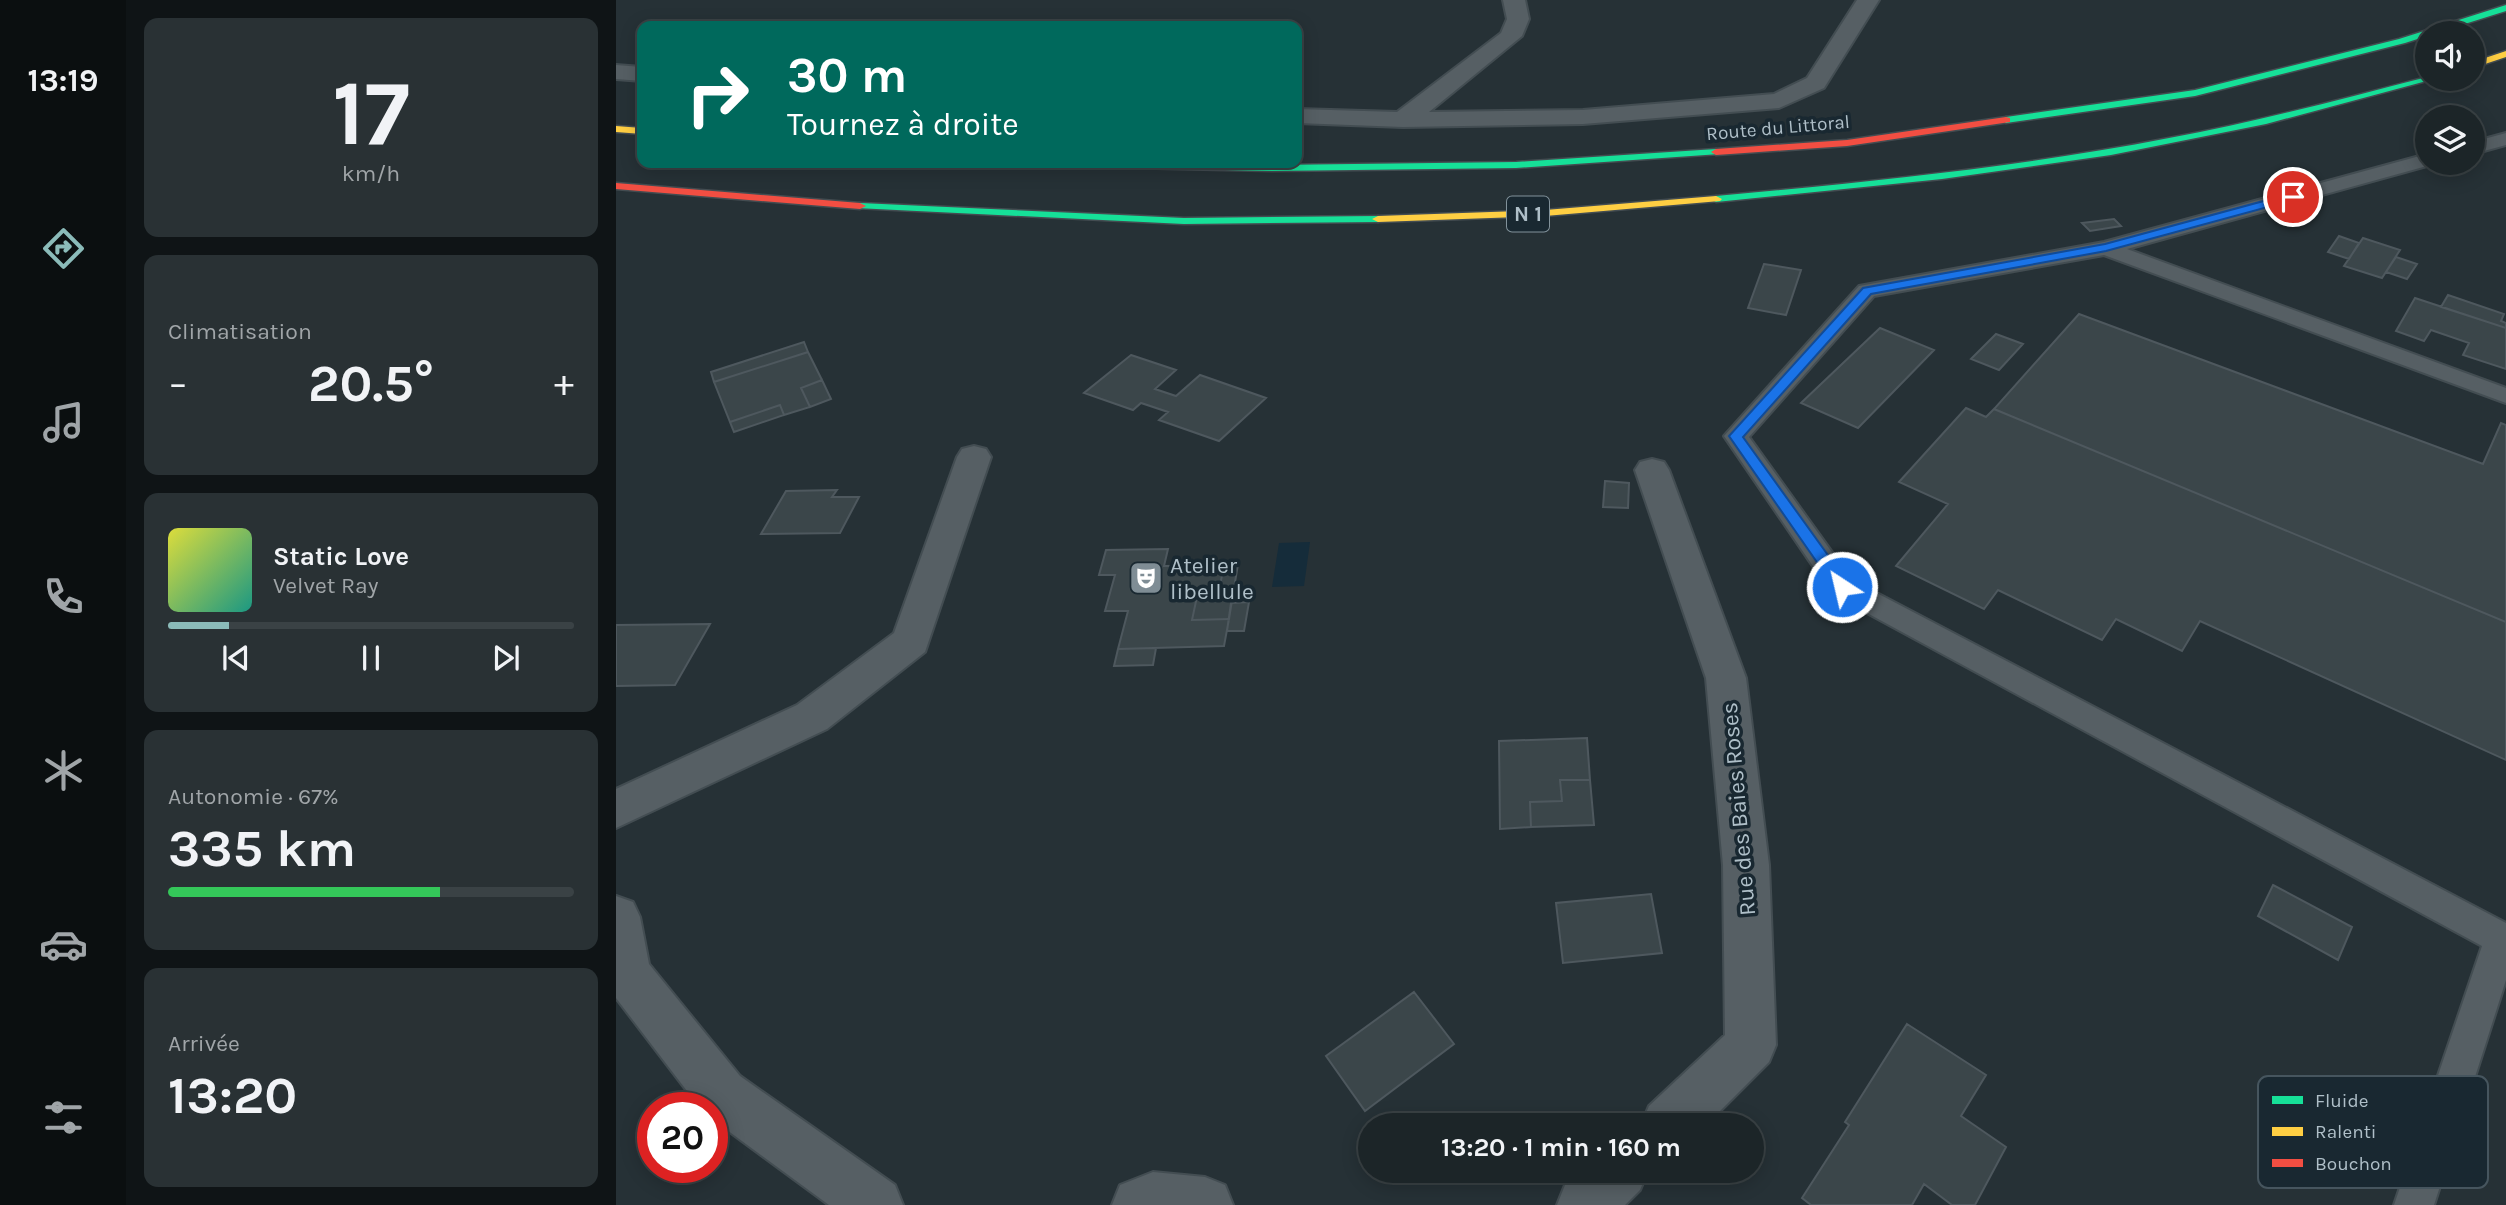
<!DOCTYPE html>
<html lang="fr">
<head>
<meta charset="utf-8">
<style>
	:root { --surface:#1c2528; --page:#293134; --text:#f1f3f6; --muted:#a0a5a8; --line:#3a4245; --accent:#8bbbb9 }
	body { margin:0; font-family:Karla,sans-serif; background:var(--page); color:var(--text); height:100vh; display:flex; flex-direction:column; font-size:26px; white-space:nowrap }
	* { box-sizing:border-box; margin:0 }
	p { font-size:23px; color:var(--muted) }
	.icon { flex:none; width:38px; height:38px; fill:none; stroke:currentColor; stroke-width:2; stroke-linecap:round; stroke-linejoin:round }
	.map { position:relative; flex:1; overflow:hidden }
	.side { display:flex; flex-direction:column; gap:18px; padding:18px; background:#0f1416; width:490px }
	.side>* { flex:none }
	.hud { position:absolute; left:21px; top:21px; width:665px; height:147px; border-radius:14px; box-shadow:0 4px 18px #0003,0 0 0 2px var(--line); background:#00695c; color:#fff; overflow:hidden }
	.fabs { position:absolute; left:1799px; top:21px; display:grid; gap:14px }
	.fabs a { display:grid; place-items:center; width:70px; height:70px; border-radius:50%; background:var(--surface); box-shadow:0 4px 18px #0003,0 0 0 2px var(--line); font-size:35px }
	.speed { position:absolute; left:21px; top:1092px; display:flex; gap:14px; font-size:35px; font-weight:700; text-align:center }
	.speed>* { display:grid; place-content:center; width:91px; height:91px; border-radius:50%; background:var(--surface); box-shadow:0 4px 18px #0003,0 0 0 2px var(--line); line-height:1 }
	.speed .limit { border:10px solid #d22; background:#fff; color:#111 }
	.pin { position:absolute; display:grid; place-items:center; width:60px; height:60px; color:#fff; margin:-30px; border:4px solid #fff; border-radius:50%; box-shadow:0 2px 7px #0007 }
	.me { position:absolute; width:77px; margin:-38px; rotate:325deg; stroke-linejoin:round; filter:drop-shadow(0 0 5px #0008) }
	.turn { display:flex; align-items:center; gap:24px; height:147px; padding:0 35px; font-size:32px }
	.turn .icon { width:91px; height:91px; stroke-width:2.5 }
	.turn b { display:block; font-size:49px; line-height:60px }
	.big { font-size:52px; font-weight:700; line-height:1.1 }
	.side .card { flex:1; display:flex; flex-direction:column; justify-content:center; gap:10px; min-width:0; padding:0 24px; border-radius:14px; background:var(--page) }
	.side .dial { align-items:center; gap:0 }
	.dial b { font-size:91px; line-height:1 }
	.song { display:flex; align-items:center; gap:21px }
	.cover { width:84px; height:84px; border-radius:10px; background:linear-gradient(135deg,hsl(60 70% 55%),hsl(170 70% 35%)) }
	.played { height:7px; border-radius:4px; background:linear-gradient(90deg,var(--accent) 15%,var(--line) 15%) }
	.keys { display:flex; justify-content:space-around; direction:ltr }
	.heat { display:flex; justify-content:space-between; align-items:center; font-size:38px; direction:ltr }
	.charge { height:10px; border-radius:5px; background:linear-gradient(90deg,#34c759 67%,var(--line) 0) }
	.trip { position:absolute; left:742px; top:1113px; width:406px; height:70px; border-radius:35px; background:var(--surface); box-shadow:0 4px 18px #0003,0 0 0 2px var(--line); font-weight:700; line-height:70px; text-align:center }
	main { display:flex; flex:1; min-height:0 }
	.menu { display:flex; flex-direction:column; width:126px; justify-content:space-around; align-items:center; background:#0b0f10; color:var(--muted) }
	.menu .icon { width:49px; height:49px }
	.menu .active { color:var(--accent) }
	.menu b { font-size:32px; color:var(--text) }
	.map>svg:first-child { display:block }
</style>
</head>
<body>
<main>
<nav class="menu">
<b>13:19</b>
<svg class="icon active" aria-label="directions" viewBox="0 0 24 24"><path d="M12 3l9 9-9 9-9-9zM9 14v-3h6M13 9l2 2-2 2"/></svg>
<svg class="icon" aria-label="music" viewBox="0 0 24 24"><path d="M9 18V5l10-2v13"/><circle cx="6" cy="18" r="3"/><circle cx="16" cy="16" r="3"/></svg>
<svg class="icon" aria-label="phone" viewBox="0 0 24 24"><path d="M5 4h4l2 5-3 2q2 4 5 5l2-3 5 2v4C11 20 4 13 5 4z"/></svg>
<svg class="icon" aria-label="climate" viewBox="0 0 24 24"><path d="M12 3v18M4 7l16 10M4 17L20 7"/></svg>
<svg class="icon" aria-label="car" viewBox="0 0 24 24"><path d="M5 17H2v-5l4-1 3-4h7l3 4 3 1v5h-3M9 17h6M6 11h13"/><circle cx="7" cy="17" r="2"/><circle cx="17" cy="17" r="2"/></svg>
<svg class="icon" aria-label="filters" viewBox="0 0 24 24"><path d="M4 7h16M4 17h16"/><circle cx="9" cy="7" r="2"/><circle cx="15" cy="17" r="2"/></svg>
</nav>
<section class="side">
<div class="card dial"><b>17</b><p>km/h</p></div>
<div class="card"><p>Climatisation</p>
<div class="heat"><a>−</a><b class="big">20.5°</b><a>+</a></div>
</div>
<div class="card">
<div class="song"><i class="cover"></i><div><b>Static Love</b><p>Velvet Ray</p></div></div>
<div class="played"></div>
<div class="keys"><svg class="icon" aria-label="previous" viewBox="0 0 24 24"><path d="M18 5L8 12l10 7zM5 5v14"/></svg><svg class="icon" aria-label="pause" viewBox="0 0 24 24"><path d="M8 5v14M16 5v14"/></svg><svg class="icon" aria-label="next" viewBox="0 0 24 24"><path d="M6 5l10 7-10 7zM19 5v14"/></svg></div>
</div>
<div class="card"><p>Autonomie · 67%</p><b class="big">335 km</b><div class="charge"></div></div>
<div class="card"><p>Arrivée</p><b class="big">13:20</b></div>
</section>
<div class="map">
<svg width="1890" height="1205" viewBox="0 0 1890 1205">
	<rect width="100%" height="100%" fill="#263136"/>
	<path fill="#152c3a" d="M694 542 688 586 656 587 663 543Z"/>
	<path fill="#3b464a" stroke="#4e585e" stroke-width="2" d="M1498 219 1505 226 1474 231 1466 223Z
		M1723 236 1743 243 1733 259 1712 252Z
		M1747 238 1784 250 1766 278 1728 266Z
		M1780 257 1801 264 1791 279 1770 272Z
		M1148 264 1185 270 1170 315 1132 308Z
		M1832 295 1888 314 1885 321 1890 323V328L1825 307Z
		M1799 298 1890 328V369L1847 355 1853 343 1815 330 1808 341 1780 331Z
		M1463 314 1867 464 1885 423 1890 425V622L1378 409Z
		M1264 328 1318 350 1242 428 1185 403Z
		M1380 334 1407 344 1383 370 1355 359Z
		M188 342 192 352 98 382 95 372Z
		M192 352 206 380 185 388 194 407 168 415 164 405 114 422 98 382Z
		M515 355 560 370 539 389 560 396 584 375 650 398 603 441 543 420 552 412 525 403 517 410 468 393Z
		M206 380 215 399 194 407 185 388Z
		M164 405 168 415 118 432 114 422Z
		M1350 408 1370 417 1378 409 1890 622V760L1584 621 1566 651 1500 619 1486 640 1382 590 1368 609 1280 566 1332 504 1283 482Z
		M989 481 1013 483 1012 508 987 507Z
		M221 490 216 497H243L224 533 145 534 170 491Z
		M552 549 548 566 608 565 603 591 582 592 576 620 613 619 608 646 502 649 512 611H489L499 575H483L490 550Z
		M622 564 613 619 576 620 582 592 603 591 608 565Z
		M633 602 628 631H611L615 603Z
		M94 624 59 685 0 686V625Z
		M540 648 537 665 498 666 502 649Z
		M971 738 974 780H944L946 801 914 802 915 827 884 829 883 741Z
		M944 780H974L978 825 915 827 914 802 946 801Z
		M1657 885 1736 927 1722 960 1642 916Z
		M1035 894 1046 953 947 963 940 903Z
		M798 992 838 1044 749 1111 710 1056Z
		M1291 1024 1370 1075 1345 1116 1390 1147 1359 1205H1336L1308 1184 1296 1205H1195L1186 1198 1233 1125 1229 1122Z"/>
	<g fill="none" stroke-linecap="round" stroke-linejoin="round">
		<defs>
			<path id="lane" d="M1890 133V145L1857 154V142Z
				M1811 154V163L1818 164 1511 249 1890 388V403L1488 255 1258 296 1133 437 1236 580 1890 923V980L1818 1205H1778L1866 946 1216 594 1108 436 1243 286 1488 242Z"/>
			<path id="street" d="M887 0H909L913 19 906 36 813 112 967 110 1158 94 1191 78 1241 0H1263L1208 88 1163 108 967 124 787 127 681 123V109L781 112 885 33 891 19Z
				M0 65 26 67V81L0 79Z
				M358 446 370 449 375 457 309 652 211 729 0 828V789L181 705 278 633 341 457 346 449Z
				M1036 459 1048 462 1053 470 1130 678 1153 865 1160 1045 1153 1062 1090 1125H1025L1033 1106 1109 1035 1107 865 1090 678 1019 470 1024 462Z
				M0 896 17 902 24 917 33 964 124 1076 279 1185 287 1205H213L96 1119V1108H84L0 998Z
				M965 1171H1032L1024 1190 1009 1205H941L949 1185Z
				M537 1172 589 1177 609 1185 617 1205H496L504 1185Z"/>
			<path id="fast" d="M1890 5V11L1820 33H1811V36L1789 43 1579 96 1390 123 1385 120 1390 117 1579 90 1783 39Z
				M1811 77V79H1818L1650 124 1495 155 1326 179 1100 202 1094 199 1100 196C1252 182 1404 167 1553 138 1640 122 1726 99 1811 77Z
				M1100 149 1105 152 1104 154 900 168 657 171 423 166 418 163 657 165 900 162Z
				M244 203 568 218 762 216 768 219 762 222 568 224 240 208V204Z"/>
			<path id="slow" d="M1890 51V57L1857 68V62Z
				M0 126 26 128V134L0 132Z
				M1100 196 1106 199 1104 201 929 216 762 222 756 219 762 216 929 210Z"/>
			<path id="jam" d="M1390 117 1394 118V122L1231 146 1100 155 1095 152 1100 149 1231 140Z
				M0 183 244 203 250 206 244 209 0 189Z"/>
		</defs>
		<use href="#lane" stroke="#434d52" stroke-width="4"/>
		<use href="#street" stroke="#434d52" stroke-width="4"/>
		<use href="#fast" stroke="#434c51" stroke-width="3"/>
		<use href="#slow" stroke="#434c51" stroke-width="3"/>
		<use href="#jam" stroke="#434c51" stroke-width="3"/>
		<use href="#lane" fill="#565f64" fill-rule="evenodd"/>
		<use href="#street" fill="#565f64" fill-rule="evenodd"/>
		<use href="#fast" fill="#16e098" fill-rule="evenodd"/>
		<use href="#slow" fill="#ffcf43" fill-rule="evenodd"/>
		<use href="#jam" fill="#f24e42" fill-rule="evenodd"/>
	</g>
	<path fill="#1a73e8" stroke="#114b97" stroke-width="2" d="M1677 193 1683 197 1681 199 1490 251 1255 294 1127 437 1232 583V591H1221L1113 436 1247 288 1489 244Z"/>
	<defs>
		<symbol id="theatre-square" viewBox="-11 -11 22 22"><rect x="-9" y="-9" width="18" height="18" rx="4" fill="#7f8d95" stroke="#192831"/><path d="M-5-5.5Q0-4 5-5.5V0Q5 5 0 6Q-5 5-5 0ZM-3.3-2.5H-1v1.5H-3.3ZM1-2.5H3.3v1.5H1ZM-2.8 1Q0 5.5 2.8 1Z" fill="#fff"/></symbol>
	</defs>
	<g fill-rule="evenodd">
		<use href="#theatre-square" x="511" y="559" width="38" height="38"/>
	</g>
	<g text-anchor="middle" stroke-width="7" stroke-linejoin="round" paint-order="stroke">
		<g font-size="19" fill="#afbfc8" stroke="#192831">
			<text transform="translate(1162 127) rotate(-5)" y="7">Route du Littoral</text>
		</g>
		<rect fill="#192831" stroke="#82929b" stroke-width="2" x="891" y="196.5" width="42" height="35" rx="5"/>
		<g font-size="21" font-weight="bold" fill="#afbfc8">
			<text x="912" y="221">N 1</text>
		</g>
		<g font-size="23" fill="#afbfc8" stroke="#192831" text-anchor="start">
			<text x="554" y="573">Atelier<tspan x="554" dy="26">libellule</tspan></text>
		</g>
		<g font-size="23" fill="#afbfc8" stroke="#192831">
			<text transform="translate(1122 809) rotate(-95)" y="8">Rue des Baies Roses</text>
		</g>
	</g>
	<rect x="1642" y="1076" width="230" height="112" rx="10" fill="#192831" stroke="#46555e" stroke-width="2"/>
	<rect x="1656" y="1096" width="31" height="8" fill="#16e098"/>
	<rect x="1656" y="1127" width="31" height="9" fill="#ffcf43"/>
	<rect x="1656" y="1159" width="31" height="8" fill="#f24e42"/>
	<g font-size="19" fill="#afbfc8">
		<text x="1699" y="1107">Fluide</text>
		<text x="1699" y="1138">Ralenti</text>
		<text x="1699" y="1170">Bouchon</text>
	</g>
</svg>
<div class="fabs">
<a><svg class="icon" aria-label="sound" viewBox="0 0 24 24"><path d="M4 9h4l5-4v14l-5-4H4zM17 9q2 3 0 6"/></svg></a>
<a><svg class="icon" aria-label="layers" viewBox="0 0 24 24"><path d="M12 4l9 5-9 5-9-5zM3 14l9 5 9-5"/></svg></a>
</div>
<div class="speed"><div class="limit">20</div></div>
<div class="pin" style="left:1677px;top:197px;background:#d93025"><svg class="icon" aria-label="arrive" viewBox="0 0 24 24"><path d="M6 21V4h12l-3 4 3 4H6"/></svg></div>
<svg class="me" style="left:1226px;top:587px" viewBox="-20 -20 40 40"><circle r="17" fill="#1a73e8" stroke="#fff" stroke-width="3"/><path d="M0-11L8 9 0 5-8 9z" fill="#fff"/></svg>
<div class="trip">13:20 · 1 min · 160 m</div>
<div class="hud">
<div class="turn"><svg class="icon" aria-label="right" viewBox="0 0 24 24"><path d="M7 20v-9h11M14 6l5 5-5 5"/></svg><div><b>30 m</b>Tournez à droite</div></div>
</div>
</div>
</main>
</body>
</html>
